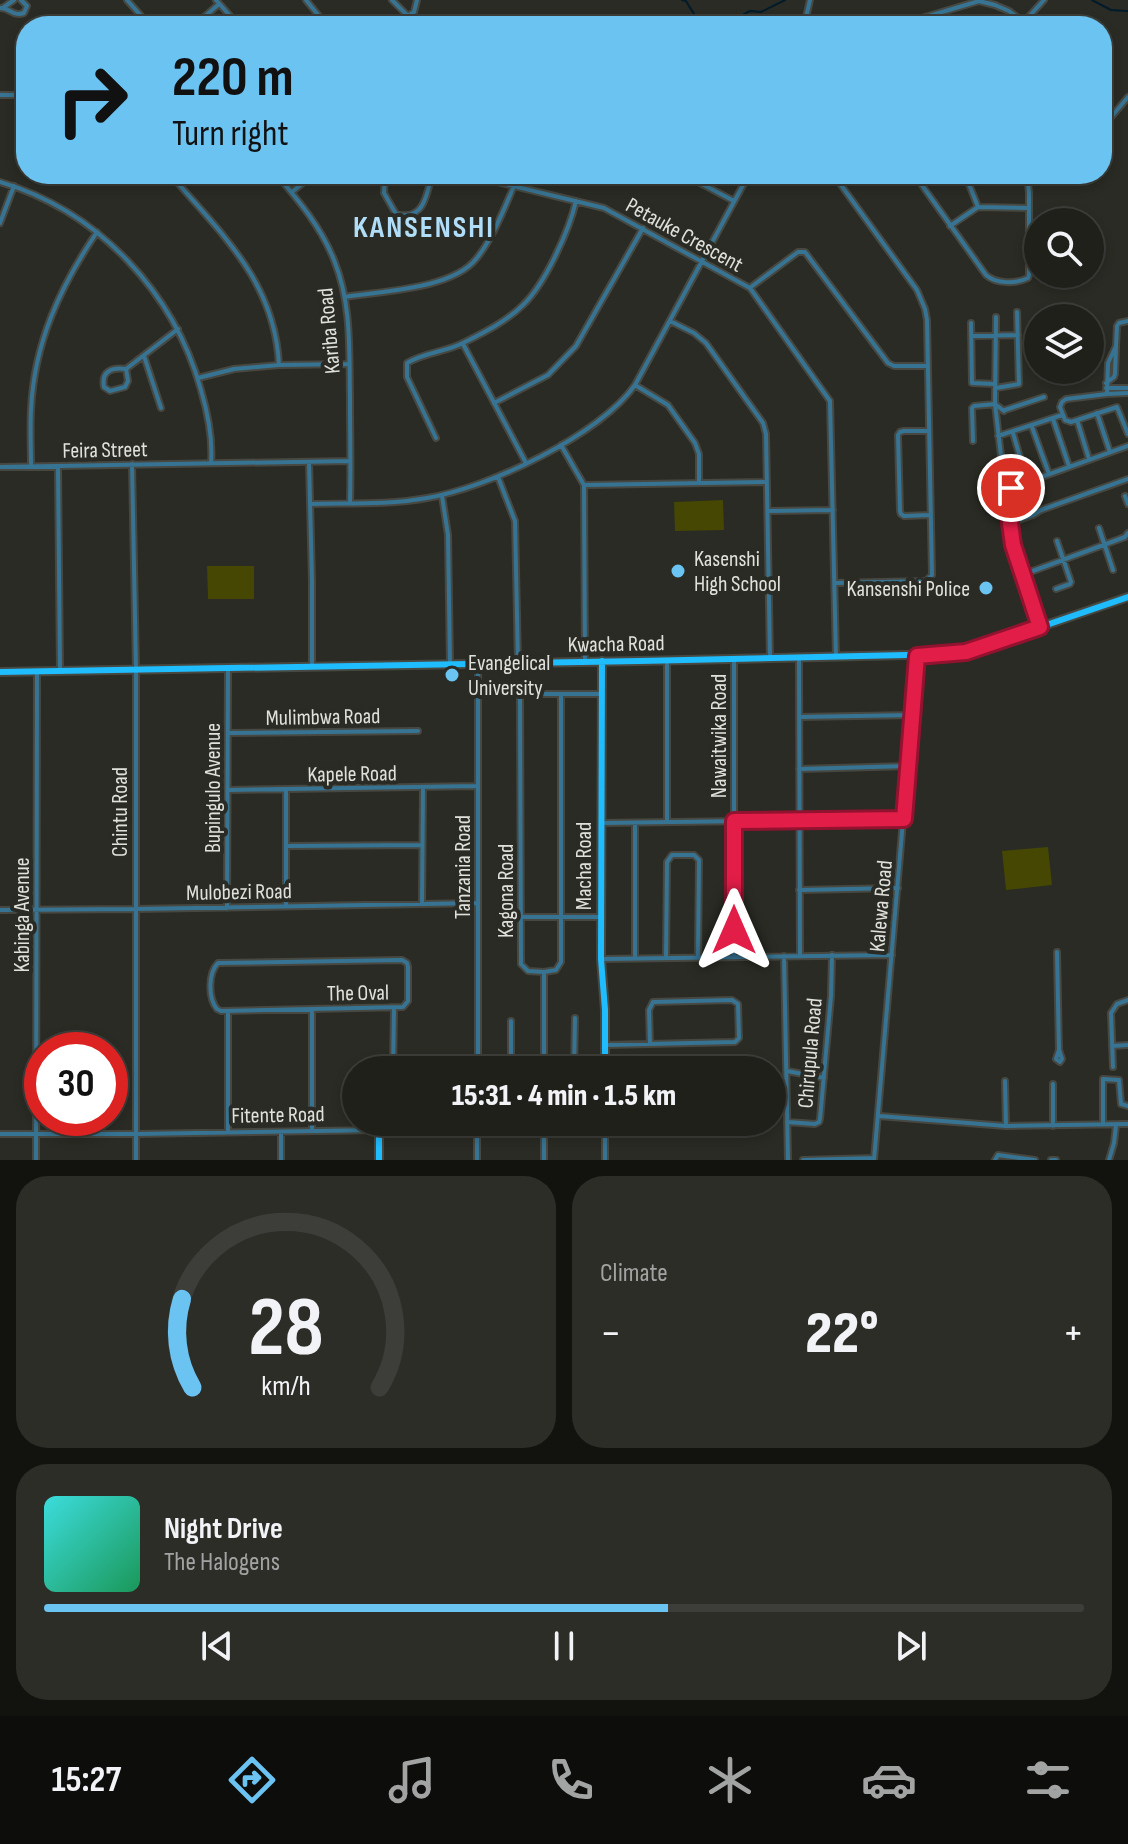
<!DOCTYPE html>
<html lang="en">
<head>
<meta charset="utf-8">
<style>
	:root { --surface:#20201b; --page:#2d2d28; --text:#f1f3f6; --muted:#a2a3a3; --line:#3d3e3a; --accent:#6bc3f2 }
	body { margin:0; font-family:"Sofia Sans Condensed",sans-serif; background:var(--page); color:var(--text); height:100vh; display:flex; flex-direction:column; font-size:30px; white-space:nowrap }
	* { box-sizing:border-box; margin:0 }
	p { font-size:26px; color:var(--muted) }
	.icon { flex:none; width:44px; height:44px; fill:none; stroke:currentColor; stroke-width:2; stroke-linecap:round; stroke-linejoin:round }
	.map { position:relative; height:1160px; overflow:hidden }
	.side { display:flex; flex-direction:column; gap:16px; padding:16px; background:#12120f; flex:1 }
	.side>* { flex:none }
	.banner { position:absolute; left:16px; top:16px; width:1096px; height:168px; border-radius:32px; box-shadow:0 4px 12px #0003,0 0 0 2px var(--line); background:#6bc3f2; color:#111; overflow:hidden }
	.buttons { position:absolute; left:1024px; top:208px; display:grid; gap:16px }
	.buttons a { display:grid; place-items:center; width:80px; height:80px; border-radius:50%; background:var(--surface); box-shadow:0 4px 12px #0003,0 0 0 2px var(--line); font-size:40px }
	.speed { position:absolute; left:24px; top:1032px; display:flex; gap:16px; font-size:40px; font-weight:700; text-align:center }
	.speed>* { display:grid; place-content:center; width:104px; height:104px; border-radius:50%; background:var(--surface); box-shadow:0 4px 12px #0003,0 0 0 2px var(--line); line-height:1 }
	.speed .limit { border:12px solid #d22; background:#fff; color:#111 }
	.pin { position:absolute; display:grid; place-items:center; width:68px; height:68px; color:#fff; margin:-34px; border:4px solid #fff; border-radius:50%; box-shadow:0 2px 8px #0007 }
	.me { position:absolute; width:88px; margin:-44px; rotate:0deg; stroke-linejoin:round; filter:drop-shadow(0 0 6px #0008) }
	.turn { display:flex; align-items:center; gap:28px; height:168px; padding:0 24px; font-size:36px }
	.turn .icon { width:104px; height:104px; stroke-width:2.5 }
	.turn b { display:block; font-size:56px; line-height:68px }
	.big { font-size:60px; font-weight:800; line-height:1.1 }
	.side .widget { flex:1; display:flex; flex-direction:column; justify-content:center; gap:12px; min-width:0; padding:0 28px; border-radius:32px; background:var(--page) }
	.side .dial { align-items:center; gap:0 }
	.dial svg { height:208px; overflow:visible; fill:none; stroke:var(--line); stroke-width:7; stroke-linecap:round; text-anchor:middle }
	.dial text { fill:var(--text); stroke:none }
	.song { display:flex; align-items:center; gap:24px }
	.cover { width:96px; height:96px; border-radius:12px; background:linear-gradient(135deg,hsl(180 70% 55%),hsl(150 70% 35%)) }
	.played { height:8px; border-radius:4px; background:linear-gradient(90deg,var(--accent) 60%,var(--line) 60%) }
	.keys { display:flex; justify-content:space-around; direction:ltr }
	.heat { display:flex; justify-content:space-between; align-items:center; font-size:44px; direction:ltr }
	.side .tiles { flex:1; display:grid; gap:16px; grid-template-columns:1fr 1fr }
	.widget:last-child { grid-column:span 2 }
	.trip { position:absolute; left:342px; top:1056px; width:444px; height:80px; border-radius:40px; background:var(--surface); box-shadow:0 4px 12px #0003,0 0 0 2px var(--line); font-weight:800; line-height:80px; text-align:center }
	.menu { display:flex; height:128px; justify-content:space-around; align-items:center; background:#0d0d0b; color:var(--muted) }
	.menu .icon { width:56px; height:56px }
	.menu .active { color:var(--accent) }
	.menu b { font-size:36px; color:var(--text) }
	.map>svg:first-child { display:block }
</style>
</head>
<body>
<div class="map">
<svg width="1128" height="1160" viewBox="0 0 1128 1160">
	<rect width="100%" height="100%" fill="#2a2b24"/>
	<path fill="#454703" d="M723 500 724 530 675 531 674 502Z
		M207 566H254V599H208Z
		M1048 847 1052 885 1006 890 1002 851Z"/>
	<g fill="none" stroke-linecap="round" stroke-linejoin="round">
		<path stroke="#001b2a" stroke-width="2" d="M682 0 686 1C693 12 698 25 713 26
			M1092 0 1111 10 1128 11
			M722 26 750 11 761 12 785 0"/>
		<defs>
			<path id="minor" d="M127 0 150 26
				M216 0 239 26
				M306 0 327 26
				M392 0 408 16 414 12 417 0
				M4 7 14 0
				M0 8C9 7 13 17 24 13L27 6 21 0
				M408 16 416 26
				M632 19 653 26
				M1023 23 1044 0
				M133 26 142 18
				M194 26 219 4
				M804 26 810 0
				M895 26 979 1 995 5 1009 11 1017 17 1024 26
				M1032 26 1041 24 1048 26
				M0 95H26
				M1102 128 1128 97
				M170 174C221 234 275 281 279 365
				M276 174C299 201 321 227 334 260 352 304 349 352 350 399 350 434 351 469 350 503
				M385 174 384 193 396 214C424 222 427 194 432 174
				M464 174 604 208 750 288 830 401 836 657
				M683 174 734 201
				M833 174 917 290 925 309 927 320 932 575 926 581 835 583
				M914 174 986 275C996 284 1016 284 1028 278L1029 275V193L1027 174
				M965 174 978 207 1029 208
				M0 182C98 211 174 292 201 390 208 414 213 439 211 463
				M292 192 314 174
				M0 223 14 186
				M950 226 978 207
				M751 287 798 252H805L888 363 894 366H928
				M345 297C382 291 452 289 476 259 492 240 504 209 514 186
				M996 317 995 404 1001 456 1011 488V538L1040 627
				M670 321 694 333 706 343 763 423 766 434 770 659
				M971 323 972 383 995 384
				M971 336 1018 335
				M463 344 526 463
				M144 356 161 408
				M126 369 128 381 125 387 110 391 104 387C101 371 112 367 126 369L178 329
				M198 378 234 369 279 365 349 364
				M1106 383 1114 377 1115 374 1116 346
				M635 385 668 405 695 443 699 454V482
				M996 388 1019 384 1017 312
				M1106 388H1128
				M1128 393 1107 394 1066 399 1062 402 1060 407 1065 420 1071 422 1117 407 1128 434
				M1107 394 1108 363 1116 346 1117 326 1119 323 1128 321
				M494 403 548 375 576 346 643 228
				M1005 410 1044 397
				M1097 413 1110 452
				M1053 419 1069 466
				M1077 420 1089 459
				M1032 427 1049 474
				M928 431H904L900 432 898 435 900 511 901 514 904 516 930 515
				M1013 433 1027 481
				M998 436 1062 415
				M436 438 407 377V363C425 352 447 352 465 342 485 332 507 321 523 305 545 284 569 231 576 201
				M973 441 972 408 974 406 995 404 1004 411
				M561 445 584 485 585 662
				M309 462 312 581V666
				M132 464 136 669V1160
				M31 466C31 448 30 429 31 410 34 343 60 287 97 232
				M58 466 60 671
				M0 467 350 461
				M498 477 515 521 518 663
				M585 485 766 482
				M1011 488 1128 446
				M442 496 448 535 450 664
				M1125 496 1128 504
				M310 504C349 503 389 505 427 498 488 488 600 435 635 385L749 174
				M768 511 833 510
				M1010 523 1033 515 1041 510 1128 479
				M1099 528 1113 570
				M1022 575 1125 537 1128 533
				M1056 589 1070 584 1071 582 1057 541
				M799 658 800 956
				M478 694H601
				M520 694 521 964 528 971 544 972 556 970 561 962V695
				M799 717 913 715
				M228 733 418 731
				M799 769 908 766
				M228 790 477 786
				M667 822V660
				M601 823 903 819
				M287 846 421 845
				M799 890 898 888
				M422 904 423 787
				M286 906V790
				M227 908 228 668
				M0 910 135 909 478 903
				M521 917H601
				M1057 952 1059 1050 1062 1059 1060 1062 1056 1059 1059 1050
				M784 956 788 1160
				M734 957V659
				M635 958V823
				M666 958 667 862 672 855H694L699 860 698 958
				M602 959 892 955
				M402 960 407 963 408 967V1001L403 1007 221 1011 217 1009C208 998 208 973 218 963Z
				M544 972V1070
				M511 1021V1070
				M606 1045 735 1042 739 1038 738 1004 732 1000 653 1002 649 1010 650 1044
				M1112 1046 1128 1045
				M1113 1067 1111 1013 1117 1004 1128 1000
				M393 1070 394 1008
				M478 1070V664
				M574 1070 575 1018
				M787 1071 824 1078
				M1005 1081 1006 1126
				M879 1116 1006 1126 1128 1124
				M787 1122 815 1124 819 1122 820 1119 831 996 832 955
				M1103 1124V1079L1119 1080 1121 1104 1128 1106
				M1053 1126V1084
				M312 1131V1010
				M228 1132V1011
				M281 1132V1160
				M0 1134H136L379 1130
				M36 1160 37 671
				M477 1160V1122
				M544 1160V1122
				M605 1160V1129
				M803 1160 874 1158
				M874 1160 917 656
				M995 1160 998 1155 1035 1160
				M1051 1160H1056
				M1109 1160 1114 1143 1116 1125"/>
			<path id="major" d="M602 661 601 959 605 1010V1070
				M0 672 640 661 950 654 982 647 1128 597
				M379 1160V1130L605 1129V1122"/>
		</defs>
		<use href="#minor" stroke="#474841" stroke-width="8"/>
		<use href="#major" stroke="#474841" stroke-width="10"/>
		<use href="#minor" stroke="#377493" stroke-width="4"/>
		<use href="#major" stroke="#1fbcfe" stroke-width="6"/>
	</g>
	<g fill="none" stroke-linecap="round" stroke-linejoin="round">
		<defs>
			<path id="route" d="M734 930V821L904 819 917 656 966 652 1040 627 1013 545 1010 523 1011 488"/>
		</defs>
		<use href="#route" stroke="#92132f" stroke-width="20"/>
		<use href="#route" stroke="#e11d48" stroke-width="14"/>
	</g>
	<g fill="#6bc3f2" stroke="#2a2b24" stroke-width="3">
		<circle cx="678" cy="571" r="8"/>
		<circle cx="986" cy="588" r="8"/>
		<circle cx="452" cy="675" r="8"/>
	</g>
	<g text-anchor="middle" stroke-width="8" stroke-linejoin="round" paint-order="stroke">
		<g font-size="22" fill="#e0e1dc" stroke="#2a2b24">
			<text transform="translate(685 234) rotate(29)" y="8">Petauke Crescent</text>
			<text transform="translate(328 331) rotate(-95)" y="8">Kariba Road</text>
			<text transform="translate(105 449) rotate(-1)" y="8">Feira Street</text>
			<text transform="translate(616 643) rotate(-1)" y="8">Kwacha Road</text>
			<text transform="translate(323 716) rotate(-1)" y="8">Mulimbwa Road</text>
			<text transform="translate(718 736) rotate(-90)" y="8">Nawaitwika Road</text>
			<text transform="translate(352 773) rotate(-1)" y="8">Kapele Road</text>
			<text transform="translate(212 788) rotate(-90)" y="8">Bupingulo Avenue</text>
			<text transform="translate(119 812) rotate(-90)" y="8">Chintu Road</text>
			<text transform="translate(583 866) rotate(-90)" y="8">Macha Road</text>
			<text transform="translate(462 867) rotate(-90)" y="8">Tanzania Road</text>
			<text transform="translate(239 891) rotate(-1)" y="8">Mulobezi Road</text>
			<text transform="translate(505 891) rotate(-90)" y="8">Kagona Road</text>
			<text transform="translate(880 906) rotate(-85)" y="8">Kalewa Road</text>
			<text transform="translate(21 915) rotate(-90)" y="8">Kabinga Avenue</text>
			<text transform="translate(358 992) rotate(-1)" y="8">The Oval</text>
			<text transform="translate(809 1053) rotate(-85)" y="8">Chirupula Road</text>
			<text transform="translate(278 1114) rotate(-1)" y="8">Fitente Road</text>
		</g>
		<g font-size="22" fill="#e0e1dc" stroke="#2a2b24" text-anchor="start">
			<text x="694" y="566">Kasenshi<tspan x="694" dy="25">High School</tspan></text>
			<text x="970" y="596" text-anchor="end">Kansenshi Police</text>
			<text x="468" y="670">Evangelical<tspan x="468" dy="25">University</tspan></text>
		</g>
		<g font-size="30" font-weight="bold" letter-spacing="2" fill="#b0def8" stroke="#2a2b24">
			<text x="424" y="237">KANSENSHI</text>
		</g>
	</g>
</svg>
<div class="buttons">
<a><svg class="icon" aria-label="search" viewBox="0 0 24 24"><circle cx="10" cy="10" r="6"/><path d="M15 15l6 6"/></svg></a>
<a><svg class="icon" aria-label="layers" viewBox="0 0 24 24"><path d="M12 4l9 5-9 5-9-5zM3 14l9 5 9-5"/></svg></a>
</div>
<div class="speed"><div class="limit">30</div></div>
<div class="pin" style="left:1011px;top:488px;background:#d93025"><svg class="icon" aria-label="arrive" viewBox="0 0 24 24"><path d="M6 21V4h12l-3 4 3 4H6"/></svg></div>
<svg class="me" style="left:734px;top:930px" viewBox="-20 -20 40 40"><path d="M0-17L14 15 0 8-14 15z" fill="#e11d48" stroke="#fff" stroke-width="4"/></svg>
<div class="trip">15:31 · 4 min · 1.5 km</div>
<div class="banner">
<div class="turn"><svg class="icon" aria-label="right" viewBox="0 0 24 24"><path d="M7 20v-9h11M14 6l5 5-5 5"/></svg><div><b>220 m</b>Turn right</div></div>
</div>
</div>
<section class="side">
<div class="tiles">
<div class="widget dial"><svg viewBox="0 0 100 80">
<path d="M14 69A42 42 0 1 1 86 69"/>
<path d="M14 69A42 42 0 0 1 10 35" stroke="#6bc3f2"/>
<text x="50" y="56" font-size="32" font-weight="700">28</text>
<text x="50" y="72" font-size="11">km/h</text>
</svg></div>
<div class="widget"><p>Climate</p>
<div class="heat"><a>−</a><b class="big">22°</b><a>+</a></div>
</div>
<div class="widget">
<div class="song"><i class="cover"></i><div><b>Night Drive</b><p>The Halogens</p></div></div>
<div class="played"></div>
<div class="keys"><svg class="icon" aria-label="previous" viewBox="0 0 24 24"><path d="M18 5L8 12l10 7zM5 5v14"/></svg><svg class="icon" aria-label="pause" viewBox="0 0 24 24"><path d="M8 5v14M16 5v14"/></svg><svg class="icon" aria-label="next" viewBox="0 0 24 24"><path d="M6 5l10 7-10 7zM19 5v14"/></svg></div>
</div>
</div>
</section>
<nav class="menu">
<b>15:27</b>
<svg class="icon active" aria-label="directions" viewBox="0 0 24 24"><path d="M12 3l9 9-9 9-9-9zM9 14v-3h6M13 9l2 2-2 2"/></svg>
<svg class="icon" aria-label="music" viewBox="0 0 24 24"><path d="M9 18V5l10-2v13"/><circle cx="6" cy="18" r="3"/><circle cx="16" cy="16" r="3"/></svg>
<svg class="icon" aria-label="phone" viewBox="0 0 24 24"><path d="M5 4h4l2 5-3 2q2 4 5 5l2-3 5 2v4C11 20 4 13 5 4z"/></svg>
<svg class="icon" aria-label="climate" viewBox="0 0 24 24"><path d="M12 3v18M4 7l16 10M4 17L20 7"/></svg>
<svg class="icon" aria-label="car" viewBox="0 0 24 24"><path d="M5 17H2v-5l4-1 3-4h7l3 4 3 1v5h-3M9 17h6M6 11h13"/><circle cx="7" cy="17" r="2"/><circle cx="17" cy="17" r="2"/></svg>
<svg class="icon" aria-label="filters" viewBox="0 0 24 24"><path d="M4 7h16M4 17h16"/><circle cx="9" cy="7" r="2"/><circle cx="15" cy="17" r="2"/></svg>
</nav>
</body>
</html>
